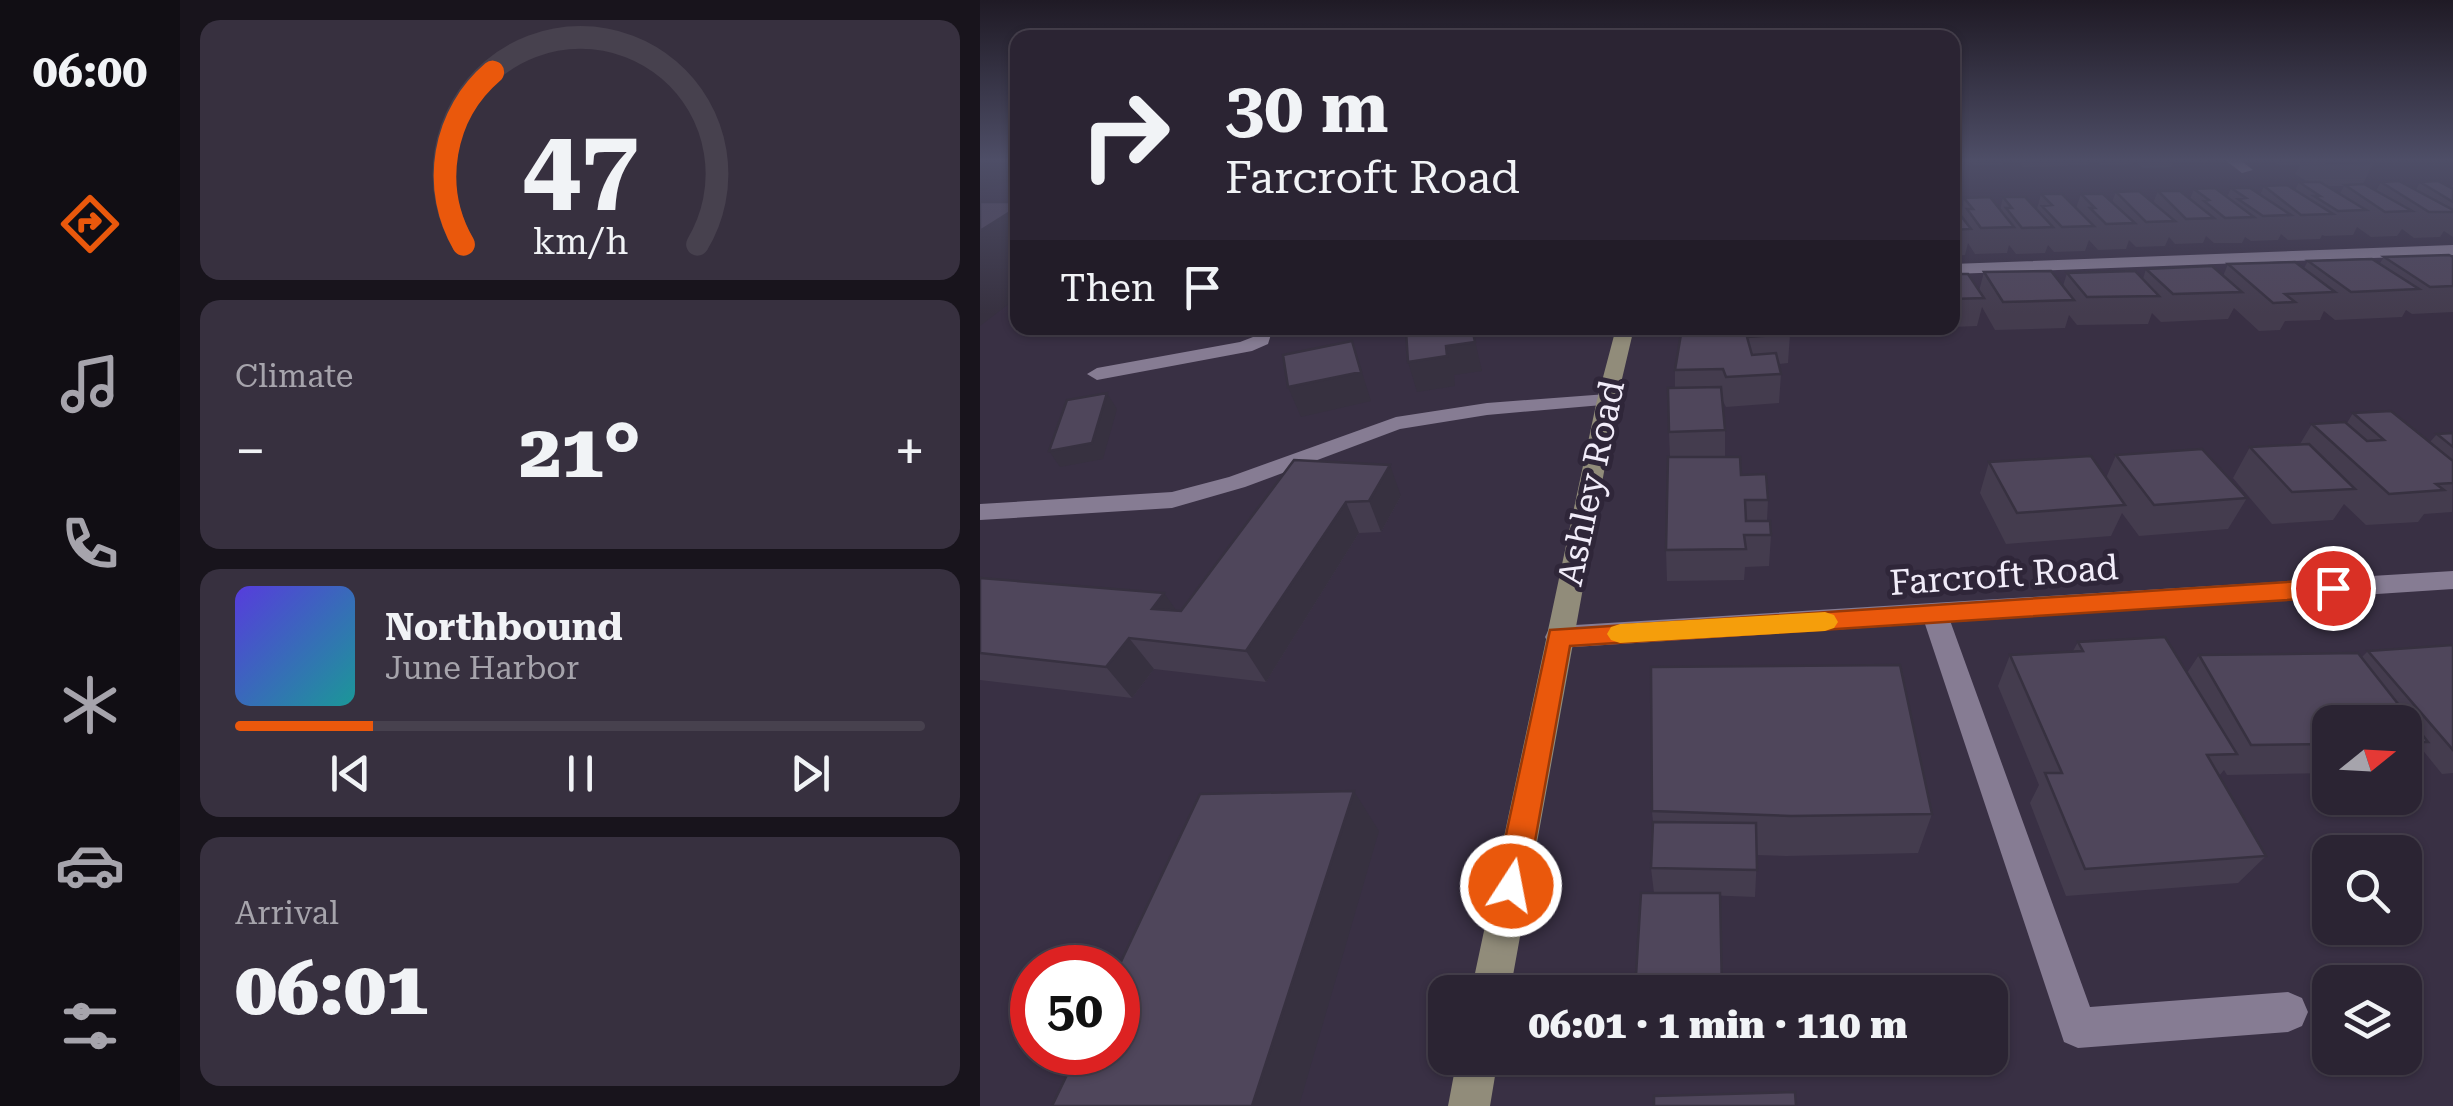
<!DOCTYPE html>
<html lang="en">
<head>
<meta charset="utf-8">
<style>
	:root { --surface:#2b2433; --page:#37303f; --text:#f1f3f6; --muted:#a6a4ac; --line:#47414e; --accent:#ea580c }
	body { margin:0; font-family:"Roboto Serif",serif; background:var(--page); color:var(--text); height:100vh; display:flex; flex-direction:column; font-size:38px; white-space:nowrap }
	* { box-sizing:border-box; margin:0 }
	p { font-size:32px; color:var(--muted) }
	.icon { flex:none; width:55px; height:55px; fill:none; stroke:currentColor; stroke-width:2; stroke-linecap:round; stroke-linejoin:round }
	.map { position:relative; flex:1; overflow:hidden }
	.side { display:flex; flex-direction:column; gap:20px; padding:20px; background:#18141c; width:800px }
	.side>* { flex:none }
	.guide { position:absolute; left:30px; top:30px; width:950px; height:305px; border-radius:20px; box-shadow:0 2px 8px #0004,0 0 0 2px var(--line); background:#2b2433; color:var(--text); overflow:hidden }
	.needle { width:65px; rotate:72deg }
	.buttons { position:absolute; left:1332px; top:705px; display:grid; gap:20px }
	.buttons a { display:grid; place-items:center; width:110px; height:110px; border-radius:20px; background:var(--surface); box-shadow:0 2px 8px #0004,0 0 0 2px var(--line); font-size:50px }
	.speed { position:absolute; left:30px; top:945px; display:flex; gap:20px; font-size:50px; font-weight:700; text-align:center }
	.speed>* { display:grid; place-content:center; width:130px; height:130px; border-radius:50%; background:var(--surface); box-shadow:0 2px 8px #0004,0 0 0 2px var(--line); line-height:1 }
	.speed .limit { border:15px solid #d22; background:#fff; color:#111 }
	.pin { position:absolute; display:grid; place-items:center; width:85px; height:85px; color:#fff; margin:-42px; border:5px solid #fff; border-radius:50%; box-shadow:0 2px 10px #0007 }
	.me { position:absolute; width:110px; margin:-55px; rotate:11deg; stroke-linejoin:round; filter:drop-shadow(0 0 8px #0008) }
	.turn { display:flex; align-items:center; gap:35px; height:210px; padding:0 50px; font-size:45px }
	.turn .icon { width:130px; height:130px; stroke-width:2.5 }
	.turn b { display:block; font-size:70px; line-height:85px }
	.then { display:flex; align-items:center; height:95px; padding:0 50px; background:#0003; gap:20px; font-size:38px }
	.big { font-size:75px; font-weight:800; line-height:1.1 }
	.side .widget { flex:1; display:flex; flex-direction:column; justify-content:center; gap:15px; min-width:0; padding:0 35px; border-radius:20px; background:var(--page) }
	.side .dial { align-items:center; gap:0 }
	.dial svg { height:260px; overflow:visible; fill:none; stroke:var(--line); stroke-width:7; stroke-linecap:round; text-anchor:middle }
	.dial text { fill:var(--text); stroke:none }
	.song { display:flex; align-items:center; gap:30px }
	.cover { width:120px; height:120px; border-radius:15px; background:linear-gradient(135deg,hsl(250 70% 55%),hsl(180 70% 35%)) }
	.played { height:10px; border-radius:5px; background:linear-gradient(90deg,var(--accent) 20%,var(--line) 20%) }
	.keys { display:flex; justify-content:space-around; direction:ltr }
	.heat { display:flex; justify-content:space-between; align-items:center; font-size:55px; direction:ltr }
	.trip { position:absolute; left:448px; top:975px; width:580px; height:100px; border-radius:20px; background:var(--surface); box-shadow:0 2px 8px #0004,0 0 0 2px var(--line); font-weight:800; line-height:100px; text-align:center }
	main { display:flex; flex:1; min-height:0 }
	.dock { display:flex; flex-direction:column; width:180px; justify-content:space-around; align-items:center; background:#110e14; color:var(--muted) }
	.dock .icon { width:70px; height:70px }
	.dock .active { color:var(--accent) }
	.dock b { font-size:45px; color:var(--text) }
	.map>svg:first-child { display:block }
</style>
</head>
<body>
<main>
<nav class="dock">
<b>06:00</b>
<svg class="icon active" aria-label="directions" viewBox="0 0 24 24"><path d="M12 3l9 9-9 9-9-9zM9 14v-3h6M13 9l2 2-2 2"/></svg>
<svg class="icon" aria-label="music" viewBox="0 0 24 24"><path d="M9 18V5l10-2v13"/><circle cx="6" cy="18" r="3"/><circle cx="16" cy="16" r="3"/></svg>
<svg class="icon" aria-label="phone" viewBox="0 0 24 24"><path d="M5 4h4l2 5-3 2q2 4 5 5l2-3 5 2v4C11 20 4 13 5 4z"/></svg>
<svg class="icon" aria-label="climate" viewBox="0 0 24 24"><path d="M12 3v18M4 7l16 10M4 17L20 7"/></svg>
<svg class="icon" aria-label="car" viewBox="0 0 24 24"><path d="M5 17H2v-5l4-1 3-4h7l3 4 3 1v5h-3M9 17h6M6 11h13"/><circle cx="7" cy="17" r="2"/><circle cx="17" cy="17" r="2"/></svg>
<svg class="icon" aria-label="filters" viewBox="0 0 24 24"><path d="M4 7h16M4 17h16"/><circle cx="9" cy="7" r="2"/><circle cx="15" cy="17" r="2"/></svg>
</nav>
<section class="side">
<div class="widget dial"><svg viewBox="0 0 100 80">
<path d="M14 69A42 42 0 1 1 86 69"/>
<path d="M14 69A42 42 0 0 1 23 16" stroke="#ea580c"/>
<text x="50" y="56" font-size="32" font-weight="700">47</text>
<text x="50" y="72" font-size="11">km/h</text>
</svg></div>
<div class="widget"><p>Climate</p>
<div class="heat"><a>−</a><b class="big">21°</b><a>+</a></div>
</div>
<div class="widget">
<div class="song"><i class="cover"></i><div><b>Northbound</b><p>June Harbor</p></div></div>
<div class="played"></div>
<div class="keys"><svg class="icon" aria-label="previous" viewBox="0 0 24 24"><path d="M18 5L8 12l10 7zM5 5v14"/></svg><svg class="icon" aria-label="pause" viewBox="0 0 24 24"><path d="M8 5v14M16 5v14"/></svg><svg class="icon" aria-label="next" viewBox="0 0 24 24"><path d="M6 5l10 7-10 7zM19 5v14"/></svg></div>
</div>
<div class="widget"><p>Arrival</p><b class="big">06:01</b></div>
</section>
<div class="map">
<svg width="1473" height="1106" viewBox="0 0 1473 1106">
	<rect width="100%" height="100%" fill="#393044"/>
	<g fill="none" stroke-linecap="round" stroke-linejoin="round">
		<path fill="#867c93" fill-rule="evenodd" d="M627 394 637 400 634 404 507 415 420 429 265 487 192 508 0 520V504L192 492 249 477 416 417 507 403Z
			M955 605 965 608 968 615 1110 1007 1308 992 1322 998 1328 1012 1322 1026 1308 1032 1098 1048 1084 1042 942 615 945 608Z"/>
		<path fill="#867c93" fill-rule="evenodd" d="M1244 159H1259L1273 170 1262 173Z
			M1473 245V255L972 274V264Z
			M275 328H293L288 344 272 351 117 380 107 374 117 368 260 342 273 337Z
			M1473 571V589L579 648 569 645 565 637 569 629 579 626Z"/>
		<path fill="#918c7a" fill-rule="evenodd" d="M636 328H654L637 400 530 992H491L617 400Z
			M477 1058H518L510 1106H468Z"/>
	</g>
	<path fill="#443c4e" fill-rule="evenodd" d="M972 159H989L987 170H972Z
		M990 159H1024L1023 165H992Z
		M1036 159H1111L1109 165H1091L1088 163V166L1043 167Z
		M1114 159H1226L1225 163 1193 161 1191 167 1163 168 1154 161 1152 164 1121 165Z
		M1290 159H1389L1394 162 1383 184 1396 191 1401 182 1436 190 1440 182 1471 188 1473 184V237L1464 231 1460 237 1434 238 1422 229 1417 236 1391 237 1377 227 1373 235 1345 236 1342 235 1340 239 1308 240 1301 234 1298 240 1271 241 1265 237 1262 243H1234L1226 236 1223 243 1195 244 1189 237 1185 246 1156 247 1149 240 1146 249 1118 250 1109 240 1105 251 1074 252 1068 245 1065 253 1036 254 1029 245 1027 253 995 254 988 243 985 255 972 256V204L981 216 984 198 1020 210 1023 197 1057 209 1061 194 1096 208 1101 194 1132 202 1136 192 1173 203 1178 191 1210 199 1214 189 1247 197 1251 188 1280 195 1284 186 1315 190 1319 182H1328L1315 174 1320 165H1299ZM1348 186H1364L1360 194Z
		M1404 257H1473V312L1432 314 1426 310 1422 317 1355 320 1344 311 1340 320 1305 321 1300 330 1279 331 1254 308 1248 319 1181 322 1172 313 1168 324 1097 325 1089 315 1085 328 1015 330 1002 307 997 326 972 327V274L999 291 1004 272 1083 286 1087 273 1163 279 1166 269 1243 276 1248 264 1324 268 1328 261 1400 263Z
		M702 328 810 334 808 363 799 364 801 374 799 403 746 407 742 399 745 430V457L788 500 787 521 791 535 789 566 765 567 764 580 687 581 686 550 690 457 689 432 695 388V370Z
		M1373 413 1450 442 1457 434 1473 433 1472 512 1444 514 1438 522 1386 525 1364 504 1353 520 1292 524 1253 478 1270 447 1320 444 1332 424 1367 423Z
		M1136 455 1267 498 1248 529 1159 536 1142 513 1131 536 1026 544 1000 493 1009 462 1126 478Z
		M314 460 421 496 401 532 379 533 286 682 174 669 152 698 0 680V578L201 611Z
		M1098 642 1207 673 1219 655 1382 657 1388 651 1473 645V773L1462 774 1441 748 1425 763V722H1350V773L1247 775 1244 770 1239 776 1286 856 1258 883 1086 896 1050 803 1059 785 1018 686 1030 655 1093 651Z
		M672 811 952 814 938 853 806 856 777 855 775 897 674 893 671 868 673 822Z"/>
	<path fill="#373140" d="M0 159H38V179L0 191Z
		M38 207V280L36 281 38 284V297L0 326V231Z
		M492 328 502 371 474 375 475 386 437 392 428 362 466 346Z
		M372 341 391 401 321 417 308 387Z
		M127 393 137 409 123 459 80 467 69 451Z
		M410 465 421 496 401 532 389 501Z
		M366 502 379 533 286 682 266 651Z
		M184 593 206 624 172 609Z
		M149 638 174 669 152 698 126 667Z
		M374 791 399 831 319 1106H272Z"/>
	<path fill="#4f465b" stroke="#373140" stroke-width="2.5" d="M1340 159H1389L1394 162 1347 163Z
		M1419 181 1473 210V212H1449L1401 182Z
		M1458 181 1473 189V202L1440 182Z
		M1319 182H1340L1386 210 1358 211 1334 196H1340Z
		M1384 184 1432 211 1405 212 1365 185Z
		M1307 185 1353 214 1321 215 1284 186Z
		M1235 188 1274 217 1245 218 1224 201 1229 200 1214 189Z
		M1251 188H1270L1311 215 1283 216 1258 199 1266 198Z
		M1159 191 1195 221 1166 222 1136 192Z
		M1178 191H1200L1234 218 1206 219Z
		M1061 194H1082L1114 226 1082 227 1062 206 1072 205Z
		M1101 194H1123L1155 223 1126 224 1110 208H1115Z
		M1010 197 1034 227 1001 228 987 209H993L984 198Z
		M1023 197H1045L1073 227 1042 228 1026 208H1032Z
		M0 202H38V207L0 231Z
		M972 204 991 229 972 230Z
		M1469 255 1473 257V286L1450 287 1404 257Z
		M1392 259 1439 289 1371 292 1328 261Z
		M1315 262 1355 292 1305 294 1315 302 1293 303 1248 264Z
		M1232 266 1262 292 1193 294 1166 269Z
		M1071 271 1094 300 1023 302 1004 272Z
		M1155 271 1179 296 1107 297 1087 273Z
		M972 274H988L1004 298 972 299Z
		M453 328H492L495 342 466 346 467 356 428 362 426 331Z
		M702 328H807L810 334 767 337 772 355 796 353 801 374 746 377 743 369 695 370Z
		M372 341 381 372 308 387 303 355Z
		M741 387 745 430 689 432 688 388Z
		M127 393 112 443 69 451 87 400Z
		M1411 411 1473 461V483L1456 484 1464 490 1409 494 1332 424 1365 422 1387 441 1404 440 1373 413Z
		M1473 433V447L1457 434Z
		M1329 444 1375 489 1312 492 1270 447Z
		M1222 449 1267 498 1174 505 1136 455Z
		M1111 456 1145 505 1037 513 1009 462Z
		M688 457H760L761 475 786 474 788 500H765L766 521H790L791 535H764L766 549 686 550Z
		M314 460 410 465 389 501 366 502 266 651 149 638 126 667 0 653V578L184 593 172 609 201 611Z
		M1185 637 1257 754 1227 755 1286 856 1105 869 1065 773H1082L1030 655 1103 651 1098 642Z
		M1473 645V750L1388 651Z
		M1378 653 1448 742H1425V722H1350V744L1271 745 1219 655Z
		M920 665 952 814 811 816 672 811 671 667Z
		M374 791 272 1106H72L98 1052H138V968L220 794Z
		M673 822 776 823 777 870 671 868Z
		M661 893H740L742 992H655Z
		M815 1092 816 1106H674V1096Z"/>
	<linearGradient id="sky" x2="0" y2="1"><stop stop-color="#1f1a25"/><stop offset="0.51" stop-color="#4e4e67"/><stop offset="1" stop-color="#4e4e67" stop-opacity="0"/></linearGradient>
	<rect width="1473" height="314" fill="url(#sky)"/>
	<path fill="#ea580c" stroke="#983908" stroke-width="2.5" d="M1353 579 1365 588 1353 597 590 646 547 886 542 897 531 902 520 897 515 886 570 630Z"/>
	<path fill="#f59e0b" d="M845 612 854 615 858 622 854 628 845 631 640 643 631 640 627 634 631 627 640 624Z"/>
	<g text-anchor="middle" stroke-width="10" stroke-linejoin="round" paint-order="stroke">
		<g font-size="35" fill="#f1ecf9" stroke="#2f2639">
			<text transform="translate(611 483) rotate(-78)" y="12">Ashley Road</text>
			<text transform="translate(1024 575) rotate(-4)" y="12">Farcroft Road</text>
		</g>
	</g>
</svg>
<div class="buttons">
<a><svg class="needle" viewBox="-14 -14 28 28"><path d="M0-13l5 13h-10z" fill="#e53935"/><path d="M0 13l5-13h-10z" fill="#a6a4ac"/></svg></a>
<a><svg class="icon" aria-label="search" viewBox="0 0 24 24"><circle cx="10" cy="10" r="6"/><path d="M15 15l6 6"/></svg></a>
<a><svg class="icon" aria-label="layers" viewBox="0 0 24 24"><path d="M12 4l9 5-9 5-9-5zM3 14l9 5 9-5"/></svg></a>
</div>
<div class="speed"><div class="limit">50</div></div>
<div class="pin" style="left:1353px;top:588px;background:#d93025"><svg class="icon" aria-label="arrive" viewBox="0 0 24 24"><path d="M6 21V4h12l-3 4 3 4H6"/></svg></div>
<svg class="me" style="left:531px;top:886px" viewBox="-20 -20 40 40"><circle r="17" fill="#ea580c" stroke="#fff" stroke-width="3"/><path d="M0-11L8 9 0 5-8 9z" fill="#fff"/></svg>
<div class="trip">06:01 · 1 min · 110 m</div>
<div class="guide">
<div class="turn"><svg class="icon" aria-label="right" viewBox="0 0 24 24"><path d="M7 20v-9h11M14 6l5 5-5 5"/></svg><div><b>30 m</b>Farcroft Road</div></div>
<div class="then">Then<svg class="icon" aria-label="arrive" viewBox="0 0 24 24"><path d="M6 21V4h12l-3 4 3 4H6"/></svg></div>
</div>
</div>
</main>
</body>
</html>
